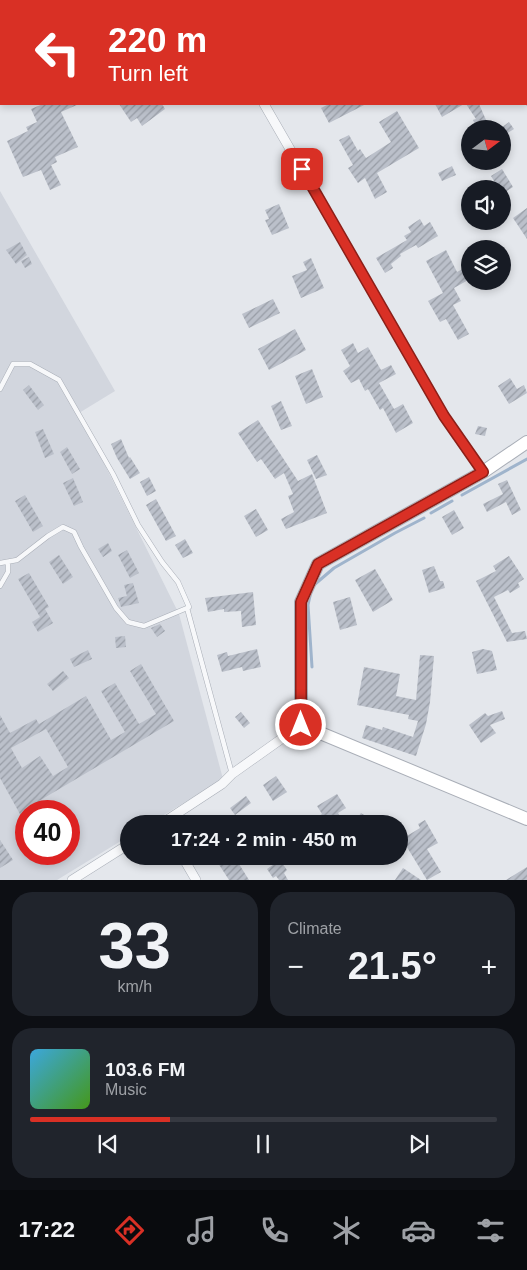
<!DOCTYPE html>
<html lang="en">
<head>
<meta charset="utf-8">
<style>
	:root { --surface:#171b24; --page:#20242c; --text:#f1f3f6; --muted:#9ea1a6; --line:#363941; --accent:#d93025 }
	body { margin:0; font-family:Arial,sans-serif; background:var(--page); color:var(--text); height:100vh; display:flex; flex-direction:column; font-size:19px; white-space:nowrap }
	* { box-sizing:border-box; margin:0 }
	p { font-size:16px; color:var(--muted) }
	.icon { flex:none; width:28px; height:28px; fill:none; stroke:currentColor; stroke-width:2; stroke-linecap:round; stroke-linejoin:round }
	.map { position:relative; height:880px; overflow:hidden }
	.sheet { display:flex; flex-direction:column; gap:12px; padding:12px; background:#0d0f14; flex:1 }
	.sheet>* { flex:none }
	.hud { position:absolute; left:0px; top:0px; width:528px; height:105px; box-shadow:0 2px 8px #0003; background:#d93025; color:#fff; overflow:hidden }
	.needle { width:32px; rotate:74deg }
	.fabs { position:absolute; left:461px; top:120px; display:grid; gap:10px }
	.fabs a { display:grid; place-items:center; width:50px; height:50px; border-radius:50%; background:var(--surface); box-shadow:0 2px 8px #0003; font-size:25px }
	.speed { position:absolute; left:15px; top:800px; display:flex; gap:10px; font-size:25px; font-weight:700; text-align:center }
	.speed>* { display:grid; place-content:center; width:65px; height:65px; border-radius:50%; background:var(--surface); box-shadow:0 2px 8px #0003; line-height:1 }
	.speed .limit { border:8px solid #d22; background:#fff; color:#111 }
	.pin { position:absolute; display:grid; place-items:center; width:42px; height:42px; color:#fff; margin:-21px; border-radius:10px; box-shadow:0 2px 8px #0006 }
	.me { position:absolute; width:55px; margin:-28px; rotate:0deg; stroke-linejoin:round; filter:drop-shadow(0 0 4px #0008) }
	.turn { display:flex; align-items:center; gap:18px; height:105px; padding:0 25px; font-size:22px }
	.turn .icon { width:65px; height:65px; stroke-width:2.5 }
	.turn b { display:block; font-size:35px; line-height:42px }
	.big { font-size:38px; font-weight:600; line-height:1.1 }
	.sheet .widget { flex:1; display:flex; flex-direction:column; justify-content:center; gap:8px; min-width:0; padding:0 18px; border-radius:20px; background:var(--page) }
	.sheet .dial { align-items:center; gap:0 }
	.dial b { font-size:65px; line-height:1 }
	.song { display:flex; align-items:center; gap:15px }
	.cover { width:60px; height:60px; border-radius:8px; background:linear-gradient(135deg,hsl(200 70% 55%),hsl(100 70% 35%)) }
	.played { height:5px; border-radius:2px; background:linear-gradient(90deg,var(--accent) 30%,var(--line) 30%) }
	.keys { display:flex; justify-content:space-around; direction:ltr }
	.heat { display:flex; justify-content:space-between; align-items:center; font-size:28px; direction:ltr }
	.sheet .tiles { flex:1; display:grid; gap:12px; grid-template-columns:1fr 1fr }
	.widget:last-child { grid-column:span 2 }
	.trip { position:absolute; left:120px; top:815px; width:288px; height:50px; border-radius:25px; background:var(--surface); box-shadow:0 2px 8px #0003; font-weight:600; line-height:50px; text-align:center }
	.dock { display:flex; height:80px; justify-content:space-around; align-items:center; background:#090b0e; color:var(--muted) }
	.dock .icon { width:35px; height:35px }
	.dock .active { color:var(--accent) }
	.dock b { font-size:22px; color:var(--text) }
	.map>svg:first-child { display:block }
</style>
</head>
<body>
<div class="map">
<svg width="527" height="880" viewBox="0 0 527 880">
	<defs>
		<pattern id="building-hatch" width="6" height="6" patternUnits="userSpaceOnUse" patternTransform="scale(1.25)"><rect width="6" height="6" fill="#bbc0ca"/><path d="M-1 1l2-2M0 6l6-6M5 7l2-2" fill="none" stroke="#989da6"/></pattern>
	</defs>
	<rect width="100%" height="100%" fill="#e4e7ec"/>
	<path fill="#d2d6de" fill-rule="evenodd" d="M0 191 115 391 79 413 179 614 223 779 149 824H129V836L57 880H0ZM26 811H69V854H26Z"/>
	<g fill="none" stroke-linecap="round" stroke-linejoin="round">
		<path stroke="#9fb4cc" stroke-width="3" d="M466 0 467 1
			M526 75 527 76
			M526 103 527 104
			M462 495 527 459
			M431 513 452 501
			M314 585 334 568 395 533 424 518
			M310 596 308 605 312 667"/>
	</g>
	<path fill="url(#building-hatch)" fill-rule="evenodd" d="M43 104H79L61 112 78 147 55 157 57 162 51 165 61 185 50 190 41 170 23 177 7 141 28 131 26 127 37 122 31 109Z
		M119 104H162L165 109 142 126 137 118 131 122Z
		M329 104H366L329 123 321 108Z
		M435 104H464L442 117Z
		M466 104H479L490 129H477L473 120 476 119Z
		M397 111 419 148 377 173 387 192 375 199 365 178 358 183 348 168 353 165 339 140 349 135 358 151 360 149 366 158 391 142 379 122Z
		M509 122 514 129 506 134 501 128Z
		M452 166 456 175 442 181 438 173Z
		M502 169 513 187 502 194V189H499L491 176Z
		M279 204 289 228 272 235 265 220 269 219 265 210Z
		M527 208V239L513 218Z
		M420 219 424 226 430 222 438 236 418 248 416 245 400 254 401 256 391 264 393 268 385 273 376 258 407 240 404 236 411 232 408 227Z
		M20 242 27 255 16 264 6 250Z
		M446 250 457 272 470 265V279L454 288 461 301 453 305 469 334 458 340 446 319 440 322 428 301 443 293 426 261Z
		M29 257 32 264 25 268 21 261Z
		M311 258 324 288 301 298 292 276 307 270 303 262Z
		M273 299 280 313 249 328 242 314Z
		M295 329 306 350 269 370 258 349Z
		M353 343 358 353 368 347 381 370 391 365 396 374 379 383 394 409 403 404 413 423 396 433 383 408 380 410 368 389 365 391 359 379 351 383 343 371 350 366 341 350Z
		M312 369 323 397 306 404 295 376Z
		M510 378 517 389 524 385 527 393 509 404 498 386Z
		M29 385 44 405 38 410 23 390Z
		M281 401 292 426 281 430 271 406Z
		M258 420 298 481 312 474 327 513 286 529 281 519 294 512 288 496 293 494 284 473 275 479 261 459 257 462 238 433Z
		M478 426 487 428 485 436 475 434Z
		M43 429 54 454 45 458 35 432Z
		M121 439 129 458 130 457 140 473 130 479 117 458 111 444Z
		M67 447 80 469 72 474 60 452Z
		M317 455 327 475 316 479 307 460Z
		M149 477 156 491 147 496 140 482Z
		M73 478 83 502 74 506 63 483Z
		M507 480 521 510 512 515 506 502 487 512 483 504 503 494 498 484Z
		M25 495 43 526 33 532 15 501Z
		M156 499 176 536 166 541 146 505Z
		M256 509 268 530 256 537 244 516Z
		M454 510 464 528 452 535 442 517Z
		M185 539 193 553 183 558 175 545Z
		M108 543 112 551 103 557 98 549Z
		M127 550 139 573 130 578 118 555Z
		M59 555 73 577 63 584 49 562Z
		M509 556 524 579 518 583 520 587 510 593 508 590 494 597 512 633 525 631 527 639 507 642 476 581 496 571 493 566Z
		M434 566 440 581H443L445 588 429 593 422 570Z
		M375 569 393 600 373 612 355 580Z
		M29 573 49 607 45 609 53 623 38 632 32 622 40 617 18 579Z
		M133 583 139 603 121 607 118 598 127 596 124 585Z
		M253 592 256 625 242 627 241 611 224 612V609L208 612 205 598Z
		M350 597 357 625 340 630 333 602Z
		M160 624 165 631 157 637 151 628Z
		M125 636 126 647 116 648 115 637Z
		M257 649 261 667 243 671 242 667 222 672 217 655 227 652 228 656Z
		M483 649 492 651 497 670 477 674 472 652Z
		M88 650 92 659 74 667 70 659Z
		M420 655 434 656 430 702 426 724 416 756 362 738 366 725 382 730 383 727 413 737 418 721 408 719 409 715 357 705 364 667 400 674 396 696 416 700Z
		M141 664 174 721 39 801 45 811H26V825L0 778V715L10 733 36 719 39 724 86 696 111 740 125 732 101 691 115 683 139 724 156 714 130 671ZM46 729 68 767 53 776 40 756 22 768 11 748Z
		M63 671 69 678 53 691 47 684Z
		M502 711 505 719 490 725 496 733 481 743 469 725 485 713 488 716Z
		M241 712 250 723 244 728 235 717Z
		M276 776 287 792 273 801 263 785Z
		M337 794 346 808 338 813 345 824H306L322 814 317 806Z
		M246 796 251 803 235 815 230 808Z
		M361 813 378 824H353Z
		M425 820 438 843 427 849 441 872 427 880 402 839 420 828 418 824Z
		M0 840 13 860 0 868Z
		M228 856H234L249 880H229L218 863Z
		M280 860 287 870 284 873 288 880H279L276 876 273 878 267 869Z
		M527 867V880H506Z
		M403 868 421 880H395Z"/>
	<g fill="none" stroke-linecap="round" stroke-linejoin="round">
		<defs>
			<path id="lane" d="M0 389 13 364H30L59 380 113 474 138 525 162 562 178 582 189 607 187 608 232 774
				M0 563 17 560 48 536 63 527 74 532 81 547 116 608 128 622 144 626 187 608
				M0 586 8 572V562"/>
			<path id="street" d="M203 0 204 1
				M472 0 473 1
				M526 93 527 95
				M264 104 444 416 483 472
				M161 824 222 784 232 774 301 725
				M182 856 196 880
				M72 880 129 844"/>
			<path id="secondary" d="M527 442 483 472 318 564 301 602V725L527 819"/>
		</defs>
		<use href="#lane" stroke="#a9aeb7" stroke-width="5.5"/>
		<use href="#street" stroke="#a9aeb7" stroke-width="10"/>
		<use href="#secondary" stroke="#a9aeb7" stroke-width="14"/>
		<use href="#lane" stroke="#f7f8fa" stroke-width="4.5"/>
		<use href="#street" stroke="#f7f8fa" stroke-width="9"/>
		<use href="#secondary" stroke="#fff" stroke-width="12"/>
	</g>
	<g fill="none" stroke-linecap="round" stroke-linejoin="round">
		<defs>
			<path id="route" d="M301 725V602L318 564 483 472 444 416 302 169"/>
		</defs>
		<use href="#route" stroke="#8d1f18" stroke-width="12"/>
		<use href="#route" stroke="#d93025" stroke-width="9"/>
	</g>
</svg>
<div class="fabs">
<a><svg class="needle" viewBox="-14 -14 28 28"><path d="M0-13l5 13h-10z" fill="#e53935"/><path d="M0 13l5-13h-10z" fill="#9ea1a6"/></svg></a>
<a><svg class="icon" aria-label="sound" viewBox="0 0 24 24"><path d="M4 9h4l5-4v14l-5-4H4zM17 9q2 3 0 6"/></svg></a>
<a><svg class="icon" aria-label="layers" viewBox="0 0 24 24"><path d="M12 4l9 5-9 5-9-5zM3 14l9 5 9-5"/></svg></a>
</div>
<div class="speed"><div class="limit">40</div></div>
<div class="pin" style="left:302px;top:169px;background:#d93025"><svg class="icon" aria-label="arrive" viewBox="0 0 24 24"><path d="M6 21V4h12l-3 4 3 4H6"/></svg></div>
<svg class="me" style="left:301px;top:725px" viewBox="-20 -20 40 40"><circle r="17" fill="#d93025" stroke="#fff" stroke-width="3"/><path d="M0-11L8 9 0 5-8 9z" fill="#fff"/></svg>
<div class="trip">17:24 · 2 min · 450 m</div>
<div class="hud">
<div class="turn"><svg class="icon" aria-label="left" viewBox="0 0 24 24"><path d="M17 20v-9H6M10 6l-5 5 5 5"/></svg><div><b>220 m</b>Turn left</div></div>
</div>
</div>
<section class="sheet">
<div class="tiles">
<div class="widget dial"><b>33</b><p>km/h</p></div>
<div class="widget"><p>Climate</p>
<div class="heat"><a>−</a><b class="big">21.5°</b><a>+</a></div>
</div>
<div class="widget">
<div class="song"><i class="cover"></i><div><b>103.6 FM</b><p>Music</p></div></div>
<div class="played"></div>
<div class="keys"><svg class="icon" aria-label="previous" viewBox="0 0 24 24"><path d="M18 5L8 12l10 7zM5 5v14"/></svg><svg class="icon" aria-label="pause" viewBox="0 0 24 24"><path d="M8 5v14M16 5v14"/></svg><svg class="icon" aria-label="next" viewBox="0 0 24 24"><path d="M6 5l10 7-10 7zM19 5v14"/></svg></div>
</div>
</div>
</section>
<nav class="dock">
<b>17:22</b>
<svg class="icon active" aria-label="directions" viewBox="0 0 24 24"><path d="M12 3l9 9-9 9-9-9zM9 14v-3h6M13 9l2 2-2 2"/></svg>
<svg class="icon" aria-label="music" viewBox="0 0 24 24"><path d="M9 18V5l10-2v13"/><circle cx="6" cy="18" r="3"/><circle cx="16" cy="16" r="3"/></svg>
<svg class="icon" aria-label="phone" viewBox="0 0 24 24"><path d="M5 4h4l2 5-3 2q2 4 5 5l2-3 5 2v4C11 20 4 13 5 4z"/></svg>
<svg class="icon" aria-label="climate" viewBox="0 0 24 24"><path d="M12 3v18M4 7l16 10M4 17L20 7"/></svg>
<svg class="icon" aria-label="car" viewBox="0 0 24 24"><path d="M5 17H2v-5l4-1 3-4h7l3 4 3 1v5h-3M9 17h6M6 11h13"/><circle cx="7" cy="17" r="2"/><circle cx="17" cy="17" r="2"/></svg>
<svg class="icon" aria-label="filters" viewBox="0 0 24 24"><path d="M4 7h16M4 17h16"/><circle cx="9" cy="7" r="2"/><circle cx="15" cy="17" r="2"/></svg>
</nav>
</body>
</html>
